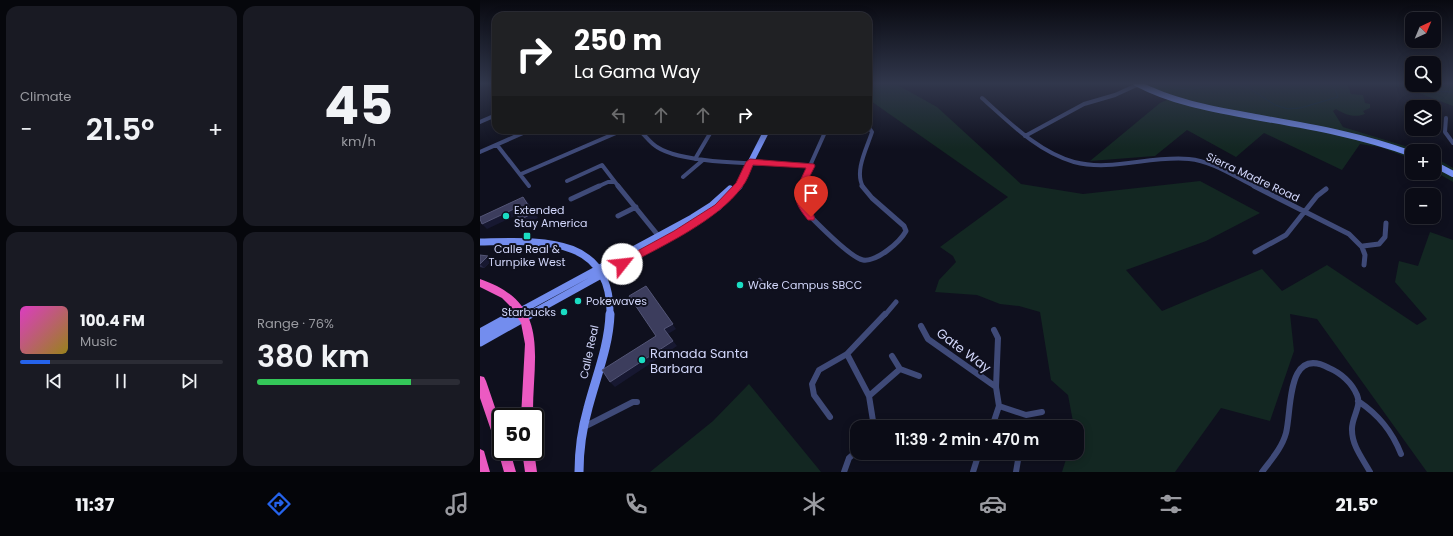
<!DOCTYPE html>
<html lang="en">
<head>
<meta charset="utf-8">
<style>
	:root { --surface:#0b0c16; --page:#191a23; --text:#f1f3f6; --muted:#9a9ba1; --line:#2b2c35; --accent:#2563eb }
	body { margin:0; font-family:Poppins,sans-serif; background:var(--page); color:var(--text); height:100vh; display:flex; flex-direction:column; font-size:15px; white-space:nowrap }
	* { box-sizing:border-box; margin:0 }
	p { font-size:13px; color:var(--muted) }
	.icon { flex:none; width:22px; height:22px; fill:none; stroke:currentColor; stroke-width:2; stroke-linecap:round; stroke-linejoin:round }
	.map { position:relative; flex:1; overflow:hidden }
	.sheet { display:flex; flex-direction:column; gap:6px; padding:6px; background:#06070c; width:480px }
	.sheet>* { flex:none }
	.top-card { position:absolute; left:12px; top:12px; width:380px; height:122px; border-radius:12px; box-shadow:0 2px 10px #0003,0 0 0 1px var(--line); background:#202124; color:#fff; overflow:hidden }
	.needle { width:26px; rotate:44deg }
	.fabs { position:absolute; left:925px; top:12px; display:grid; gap:8px }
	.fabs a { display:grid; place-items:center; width:36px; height:36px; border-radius:8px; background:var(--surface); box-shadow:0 2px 10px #0003,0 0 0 1px var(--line); font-size:20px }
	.speed { position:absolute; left:12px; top:408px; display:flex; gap:8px; font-size:20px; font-weight:700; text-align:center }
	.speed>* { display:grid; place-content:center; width:52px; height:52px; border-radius:50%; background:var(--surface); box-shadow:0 2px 10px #0003,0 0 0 1px var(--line); line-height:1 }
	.speed .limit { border:2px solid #111; border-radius:6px; background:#fff; color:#111 }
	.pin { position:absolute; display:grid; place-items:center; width:34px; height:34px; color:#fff; margin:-41px -17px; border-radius:50% 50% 50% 0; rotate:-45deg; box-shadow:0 0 4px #0007 }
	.pin .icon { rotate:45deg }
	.me { position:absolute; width:44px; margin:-22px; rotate:61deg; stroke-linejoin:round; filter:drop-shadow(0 0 3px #0008) }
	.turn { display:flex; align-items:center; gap:14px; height:84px; padding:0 16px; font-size:18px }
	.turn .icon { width:52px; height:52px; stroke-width:2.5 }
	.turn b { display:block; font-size:28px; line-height:34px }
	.lanes { display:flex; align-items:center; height:38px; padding:0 16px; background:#0003; justify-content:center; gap:20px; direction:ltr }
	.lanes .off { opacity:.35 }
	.big { font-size:30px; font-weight:600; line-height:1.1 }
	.sheet .tile { flex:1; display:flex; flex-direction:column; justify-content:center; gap:6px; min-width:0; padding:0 14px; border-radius:12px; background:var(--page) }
	.sheet .dial { align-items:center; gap:0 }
	.dial b { font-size:52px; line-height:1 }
	.song { display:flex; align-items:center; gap:12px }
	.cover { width:48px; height:48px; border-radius:6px; background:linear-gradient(135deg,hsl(310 70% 55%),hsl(50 70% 35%)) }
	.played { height:4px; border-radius:2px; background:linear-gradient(90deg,var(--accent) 15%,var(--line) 15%) }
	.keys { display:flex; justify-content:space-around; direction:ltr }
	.heat { display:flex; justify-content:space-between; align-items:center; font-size:22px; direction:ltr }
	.charge { height:6px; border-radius:3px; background:linear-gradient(90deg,#34c759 76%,var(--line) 0) }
	.sheet .tiles { flex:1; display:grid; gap:6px; grid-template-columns:repeat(2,1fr) }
	.trip { position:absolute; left:370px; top:420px; width:234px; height:40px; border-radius:12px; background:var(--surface); box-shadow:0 2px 10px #0003,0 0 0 1px var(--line); font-weight:600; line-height:40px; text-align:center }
	.menu { display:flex; height:64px; justify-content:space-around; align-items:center; background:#040509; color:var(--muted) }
	.menu .icon { width:28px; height:28px }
	.menu .active { color:var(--accent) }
	.menu b { font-size:18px; color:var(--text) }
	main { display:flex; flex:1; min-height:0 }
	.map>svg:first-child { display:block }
</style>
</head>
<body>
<main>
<section class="sheet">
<div class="tiles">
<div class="tile"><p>Climate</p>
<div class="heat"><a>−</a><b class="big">21.5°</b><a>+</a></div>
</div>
<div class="tile dial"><b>45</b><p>km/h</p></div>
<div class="tile">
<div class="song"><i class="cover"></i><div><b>100.4 FM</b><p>Music</p></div></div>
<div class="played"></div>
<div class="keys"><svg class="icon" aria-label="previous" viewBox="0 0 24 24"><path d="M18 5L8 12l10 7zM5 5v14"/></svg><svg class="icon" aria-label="pause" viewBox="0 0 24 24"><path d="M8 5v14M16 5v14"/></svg><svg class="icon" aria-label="next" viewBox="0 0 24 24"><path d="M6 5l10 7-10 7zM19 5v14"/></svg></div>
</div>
<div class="tile"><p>Range · 76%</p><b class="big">380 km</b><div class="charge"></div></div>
</div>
</section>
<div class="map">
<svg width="973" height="472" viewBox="0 0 973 472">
	<rect width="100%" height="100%" fill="#0f101e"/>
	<path fill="#132722" d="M388 83H414L457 107 541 184 603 194 720 181 780 213 726 241 646 270 682 311 782 269 802 291 847 265 937 325 947 319 915 282 919 261 938 266 950 232 973 240V472H947L837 319 810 314 814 351 790 421 741 408 695 472H582L588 453H597V427H594L588 395 571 380 560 312 539 306 520 304 497 295 455 292 459 280 476 262 473 256 460 247 528 197 388 99Z
		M661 83H872L868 86 872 97 871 94 883 95 885 103 890 104V108L883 111 885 114C874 118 866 115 856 109L853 111 863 127 941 151H932V159L900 147 880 144 862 170 784 133 756 157 707 130 675 156 610 161 680 103 689 99Z
		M899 83H932V85L973 83V106L923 87Z
		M954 157 973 168V182L954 171Z
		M269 384 341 472H170L233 421Z"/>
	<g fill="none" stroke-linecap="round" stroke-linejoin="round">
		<path stroke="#0e2737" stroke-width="1" d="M669 83 685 87
			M936 85 953 91 973 92
			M695 88 711 89 741 84H755L769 88 795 105 808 109 820 108 858 97 853 83"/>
		<path stroke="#3f4a78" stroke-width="4" d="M502 98C529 122 558 152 594 162 632 172 671 155 709 159 732 161 755 177 776 187
			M966 118 965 132 973 143
			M0 122 16 115
			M159 130C165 135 170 143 177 147 206 166 294 163 331 165
			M545 136 604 104 635 95 659 84
			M17 145 49 186
			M0 152 50 130
			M215 159 232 130
			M41 174 143 130
			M203 177 223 160
			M87 181 122 165 135 182
			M117 187 128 182H135L139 187
			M322 187 329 168 346 130
			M383 187C374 171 387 148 392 132L388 126"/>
		<path stroke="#3f4a78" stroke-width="5" d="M138 186 181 239
			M322 186C320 194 319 202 324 210 334 220 370 258 383 260 397 262 420 242 426 231L424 226 392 198 382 186
			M774 186 869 234 882 247 885 255 884 265
			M91 199 119 186
			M138 216 156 207
			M883 246 899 244 905 237 906 223
			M775 252 806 235 837 196 846 189
			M405 315 416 302"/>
		<path stroke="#3f4a78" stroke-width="6" d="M441 326 448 339 516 387
			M367 354 389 396 394 427
			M412 356 420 369 439 376
			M389 396 420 369
			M878 401C899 415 912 431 921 454
			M519 406 546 415 562 412
			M350 417 334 395 332 384 339 370 367 354 405 314
			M104 427 153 402H157
			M512 427 519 406 516 387 518 338 514 330
			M489 453 497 457
			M532 453 538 460 536 472
			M364 472 369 458 377 451
			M493 472 499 453
			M782 472C791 460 802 448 806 433 812 410 806 345 849 368 861 373 872 383 877 395 882 407 871 418 872 430 872 446 883 459 890 472"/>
		<path stroke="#738dee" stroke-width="6" d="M656 83C696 104 738 110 781 118 833 127 883 136 932 154
			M954 164 973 174
			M258 187 287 130"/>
		<path stroke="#738dee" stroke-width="7" d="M0 242C58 241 132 234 130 315
			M33 315 212 218 231 206 250 189
			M49 315 197 233 238 207 259 186"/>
		<path stroke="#738dee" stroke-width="9" d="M0 333 35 314
			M0 342 50 314
			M99 472C99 450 102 429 108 408 116 377 129 346 130 314"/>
		<path fill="#ec5ac2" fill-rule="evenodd" d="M0 279C73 304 52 357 53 417H41L45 344 41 323 31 307 22 298 0 287Z
			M0 376 4 377 6 381 21 425V451H30L36 472H24L18 451 19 447 17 446 15 442 0 398Z
			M0 449 4 451 10 472H0Z
			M42 451H54L57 472H45Z"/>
	</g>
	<path fill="#2a2b4a" d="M0 255 8 256 12 260 4 268 0 267Z"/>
	<path fill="#171831" d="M43 197 48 202 58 218 45 225 40 220Z
		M34 209 39 214 7 229 2 224Z
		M8 256 12 260 4 268 0 264Z
		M283 282 284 283 274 290 273 288Z
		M166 286 196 329 188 334 197 346 135 387 130 382 184 329Z"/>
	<path fill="#3c3d5d" stroke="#535576" d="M43 197 53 213 40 220 34 209 2 224 0 219V217Z
		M0 255 8 256 0 264Z
		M280 278 283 282 273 288 270 284Z
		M166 286 193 324 184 329 193 341 130 382 122 370 176 336 149 296Z"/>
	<linearGradient id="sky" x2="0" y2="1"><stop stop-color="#080910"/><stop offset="0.56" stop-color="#31374c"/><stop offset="1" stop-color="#31374c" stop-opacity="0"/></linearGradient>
	<rect width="973" height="149" fill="url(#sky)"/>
	<path fill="#e11d48" stroke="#92132f" d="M270 159 334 164 335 166C330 176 320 193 325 204 328 210 336 213 334 220H328C309 197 315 193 326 168L273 165C270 172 267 181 262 187 237 221 182 246 145 266H139V261L194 231 235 205 256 183 266 162Z"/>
	<g fill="#1addc3" stroke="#0f101e" stroke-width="1.5">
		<circle cx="26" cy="216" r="4"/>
		<rect x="43" y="232" width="8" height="8" rx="2"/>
		<circle cx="260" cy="285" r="4"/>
		<circle cx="98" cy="301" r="4"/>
		<circle cx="84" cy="312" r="4"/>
		<circle cx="162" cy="360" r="4"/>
	</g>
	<g text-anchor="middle" stroke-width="4" stroke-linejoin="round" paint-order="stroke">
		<g font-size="11" fill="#d1d6fa" stroke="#0f101e">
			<text transform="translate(773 177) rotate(25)" y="4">Sierra Madre Road</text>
			<text transform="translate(109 352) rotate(-78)" y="4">Calle Real</text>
		</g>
		<g font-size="11" fill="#d1d6fa" stroke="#0f101e" text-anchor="start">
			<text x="34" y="214">Extended<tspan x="34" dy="13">Stay America</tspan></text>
			<text x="47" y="253" text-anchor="middle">Calle Real &amp;<tspan x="47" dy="13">Turnpike West</tspan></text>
			<text x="268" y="289">Wake Campus SBCC</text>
			<text x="106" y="305">Pokewaves</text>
			<text x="76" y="316" text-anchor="end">Starbucks</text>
		</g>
		<g font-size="13" fill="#d1d6fa" stroke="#0f101e">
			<text transform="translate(484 350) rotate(37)" y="5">Gate Way</text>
		</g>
		<g font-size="13" fill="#d1d6fa" stroke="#0f101e" text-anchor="start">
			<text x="170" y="358">Ramada Santa<tspan x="170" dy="15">Barbara</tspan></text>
		</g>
	</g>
</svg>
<div class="fabs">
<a><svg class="needle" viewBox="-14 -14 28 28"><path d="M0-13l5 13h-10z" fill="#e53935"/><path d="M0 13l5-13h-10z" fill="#9a9ba1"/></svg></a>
<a><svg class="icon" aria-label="search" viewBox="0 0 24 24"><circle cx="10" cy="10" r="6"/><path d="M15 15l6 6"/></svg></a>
<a><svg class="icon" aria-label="layers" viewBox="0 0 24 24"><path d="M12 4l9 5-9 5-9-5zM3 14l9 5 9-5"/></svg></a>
<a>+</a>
<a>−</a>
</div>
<div class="speed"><div class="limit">50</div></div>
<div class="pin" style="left:331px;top:217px;background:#d93025"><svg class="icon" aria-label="arrive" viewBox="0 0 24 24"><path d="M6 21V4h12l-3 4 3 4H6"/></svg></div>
<svg class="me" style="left:142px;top:264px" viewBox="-20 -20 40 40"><circle r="19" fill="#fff"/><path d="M0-13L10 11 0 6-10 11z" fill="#e11d48"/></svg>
<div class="trip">11:39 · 2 min · 470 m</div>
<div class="top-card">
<div class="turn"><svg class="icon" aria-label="right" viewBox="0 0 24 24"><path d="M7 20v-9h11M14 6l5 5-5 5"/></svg><div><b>250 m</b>La Gama Way</div></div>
<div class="lanes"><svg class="icon off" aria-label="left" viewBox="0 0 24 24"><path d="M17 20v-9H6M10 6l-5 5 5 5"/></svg><svg class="icon off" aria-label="ahead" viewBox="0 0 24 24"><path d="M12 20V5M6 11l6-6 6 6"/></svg><svg class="icon off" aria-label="ahead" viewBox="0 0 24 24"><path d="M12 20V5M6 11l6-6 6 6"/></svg><svg class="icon" aria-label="right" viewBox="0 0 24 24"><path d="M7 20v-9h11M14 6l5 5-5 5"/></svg></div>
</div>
</div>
</main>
<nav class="menu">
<b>11:37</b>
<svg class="icon active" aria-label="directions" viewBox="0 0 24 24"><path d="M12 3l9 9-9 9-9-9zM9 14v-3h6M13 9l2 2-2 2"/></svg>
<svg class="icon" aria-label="music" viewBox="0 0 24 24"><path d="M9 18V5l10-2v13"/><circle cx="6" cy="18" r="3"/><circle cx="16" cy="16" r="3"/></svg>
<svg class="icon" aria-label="phone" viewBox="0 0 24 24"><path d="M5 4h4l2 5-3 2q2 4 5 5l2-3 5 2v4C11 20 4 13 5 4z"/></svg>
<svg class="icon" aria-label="climate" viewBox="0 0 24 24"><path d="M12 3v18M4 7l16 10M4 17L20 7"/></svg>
<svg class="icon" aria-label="car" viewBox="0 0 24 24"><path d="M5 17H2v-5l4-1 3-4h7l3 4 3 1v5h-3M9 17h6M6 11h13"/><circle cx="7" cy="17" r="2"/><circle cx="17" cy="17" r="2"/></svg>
<svg class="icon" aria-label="filters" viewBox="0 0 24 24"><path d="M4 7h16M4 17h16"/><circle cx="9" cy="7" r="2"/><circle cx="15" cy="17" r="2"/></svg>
<b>21.5°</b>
</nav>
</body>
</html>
